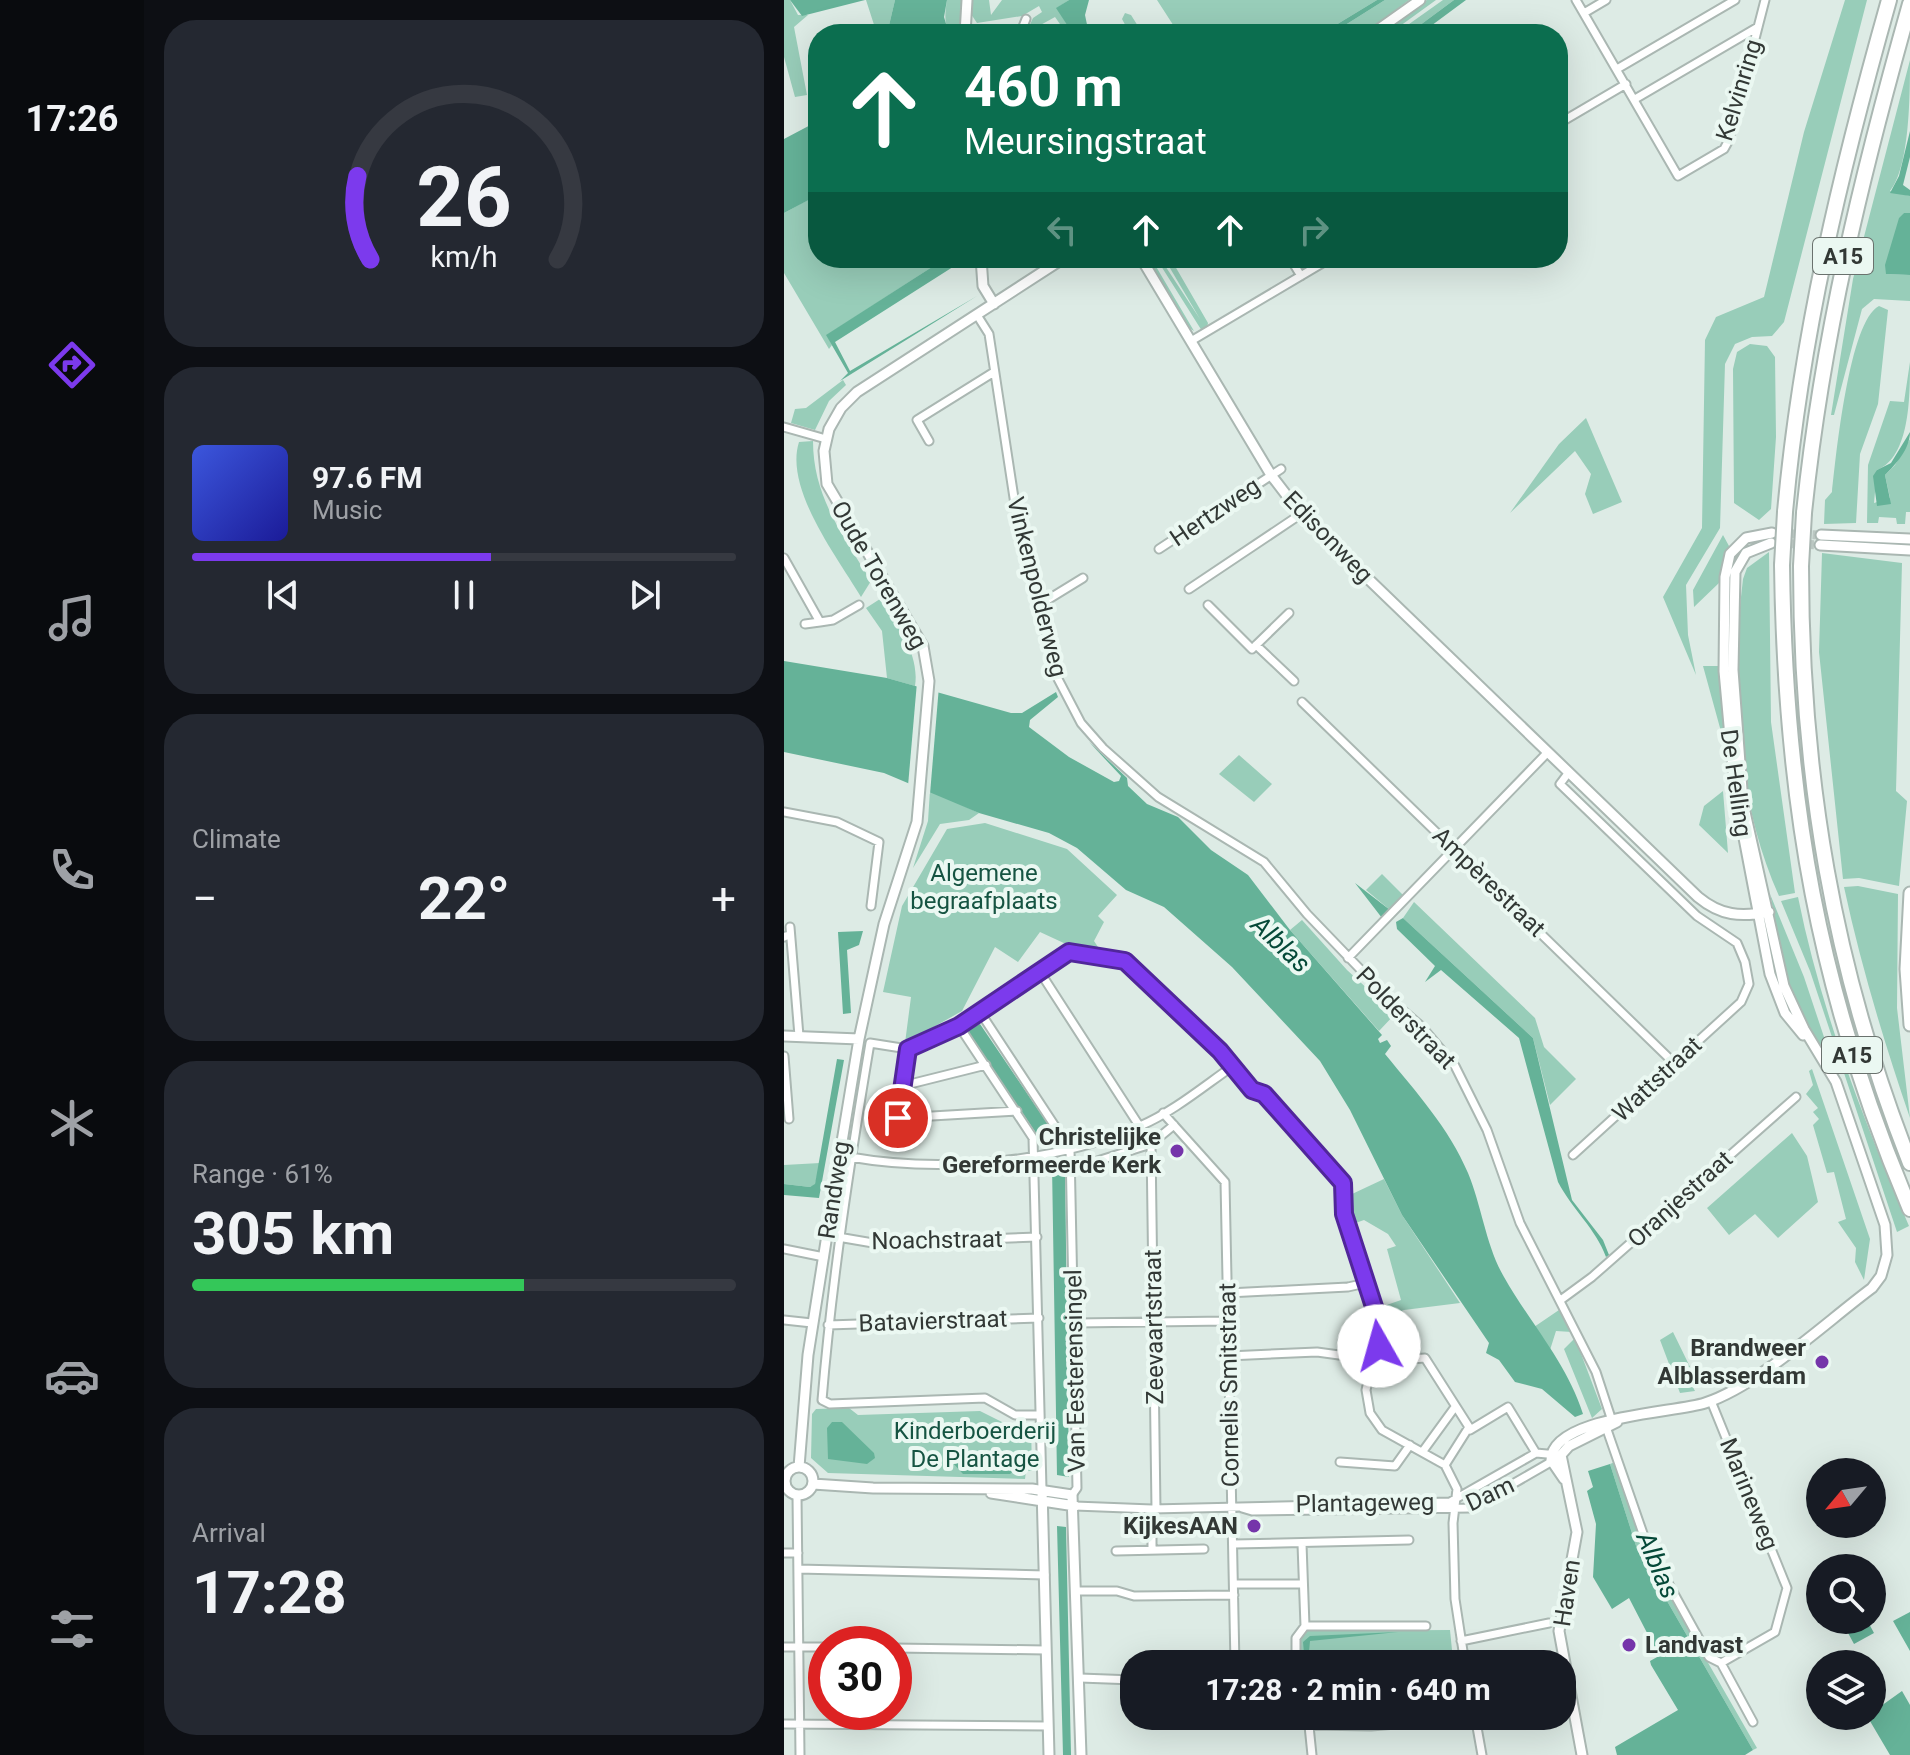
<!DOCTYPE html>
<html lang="en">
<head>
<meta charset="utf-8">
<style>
	:root { --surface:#171b24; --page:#242831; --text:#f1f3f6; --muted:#9ea1a6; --line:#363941; --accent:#7c3aed }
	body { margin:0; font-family:Roboto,sans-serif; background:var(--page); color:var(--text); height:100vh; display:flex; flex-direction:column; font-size:30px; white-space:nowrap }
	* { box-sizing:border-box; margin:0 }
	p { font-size:26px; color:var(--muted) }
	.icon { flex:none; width:44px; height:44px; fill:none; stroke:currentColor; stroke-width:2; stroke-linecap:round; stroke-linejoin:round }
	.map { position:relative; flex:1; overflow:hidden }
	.panel { display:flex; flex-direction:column; gap:20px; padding:20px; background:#0d0f14; width:640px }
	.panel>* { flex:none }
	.top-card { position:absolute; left:24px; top:24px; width:760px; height:244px; border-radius:32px; box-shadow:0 8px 32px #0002; background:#0b6e4f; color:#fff; overflow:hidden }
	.needle { width:52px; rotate:241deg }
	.fabs { position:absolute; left:1022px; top:1458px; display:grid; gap:16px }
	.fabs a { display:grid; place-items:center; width:80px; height:80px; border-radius:50%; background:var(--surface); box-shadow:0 8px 32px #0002; font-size:40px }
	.speed { position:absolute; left:24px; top:1626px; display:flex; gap:16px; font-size:40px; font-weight:700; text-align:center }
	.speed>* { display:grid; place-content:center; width:104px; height:104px; border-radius:50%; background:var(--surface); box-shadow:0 8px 32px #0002; line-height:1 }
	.speed .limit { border:12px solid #d22; background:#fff; color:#111 }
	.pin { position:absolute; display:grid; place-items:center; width:68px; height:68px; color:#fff; margin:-34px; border:4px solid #fff; border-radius:50%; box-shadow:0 2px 8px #0007 }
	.me { position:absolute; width:88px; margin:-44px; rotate:353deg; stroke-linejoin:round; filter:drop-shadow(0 0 6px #0008) }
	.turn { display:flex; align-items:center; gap:28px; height:168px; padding:0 24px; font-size:36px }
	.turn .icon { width:104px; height:104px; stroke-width:2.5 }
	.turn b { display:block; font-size:56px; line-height:68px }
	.lanes { display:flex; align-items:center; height:76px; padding:0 24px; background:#0003; justify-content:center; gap:40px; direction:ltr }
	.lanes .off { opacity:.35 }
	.big { font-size:60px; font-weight:700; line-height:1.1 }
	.panel .tile { flex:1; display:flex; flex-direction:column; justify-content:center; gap:12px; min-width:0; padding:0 28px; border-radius:32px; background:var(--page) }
	.panel .dial { align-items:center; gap:0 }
	.dial svg { height:208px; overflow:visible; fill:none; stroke:var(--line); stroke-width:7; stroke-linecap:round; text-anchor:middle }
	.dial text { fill:var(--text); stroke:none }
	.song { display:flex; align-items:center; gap:24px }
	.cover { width:96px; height:96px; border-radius:12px; background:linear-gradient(135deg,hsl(230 70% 55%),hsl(240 70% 35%)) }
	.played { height:8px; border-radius:4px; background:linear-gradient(90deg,var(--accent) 55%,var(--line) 55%) }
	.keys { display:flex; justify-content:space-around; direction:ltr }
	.heat { display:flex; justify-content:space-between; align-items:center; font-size:44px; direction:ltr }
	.charge { height:12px; border-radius:6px; background:linear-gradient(90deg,#34c759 61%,var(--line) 0) }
	.trip { position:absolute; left:336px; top:1650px; width:456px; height:80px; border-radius:32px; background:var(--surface); box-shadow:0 8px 32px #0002; font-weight:700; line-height:80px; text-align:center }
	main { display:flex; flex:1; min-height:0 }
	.menu { display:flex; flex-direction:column; width:144px; justify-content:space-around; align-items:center; background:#090b0e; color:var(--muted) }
	.menu .icon { width:56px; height:56px }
	.menu .on { color:var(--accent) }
	.menu b { font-size:36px; color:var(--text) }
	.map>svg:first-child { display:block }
</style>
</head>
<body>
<main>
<nav class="menu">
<b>17:26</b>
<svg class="icon on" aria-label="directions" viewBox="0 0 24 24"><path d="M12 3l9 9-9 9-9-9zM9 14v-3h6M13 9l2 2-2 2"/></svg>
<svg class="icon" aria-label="music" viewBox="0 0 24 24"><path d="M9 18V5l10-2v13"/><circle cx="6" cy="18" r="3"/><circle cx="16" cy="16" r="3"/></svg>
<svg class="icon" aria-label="phone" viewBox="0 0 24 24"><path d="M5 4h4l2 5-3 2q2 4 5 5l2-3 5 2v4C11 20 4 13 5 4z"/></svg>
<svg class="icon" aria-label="climate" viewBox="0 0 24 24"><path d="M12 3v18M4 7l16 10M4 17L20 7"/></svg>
<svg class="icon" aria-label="car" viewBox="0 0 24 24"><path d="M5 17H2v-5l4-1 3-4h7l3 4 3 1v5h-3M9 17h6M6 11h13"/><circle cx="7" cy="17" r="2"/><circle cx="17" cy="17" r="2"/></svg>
<svg class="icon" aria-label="filters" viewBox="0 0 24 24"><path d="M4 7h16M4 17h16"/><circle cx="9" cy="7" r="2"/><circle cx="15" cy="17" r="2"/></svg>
</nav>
<section class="panel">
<div class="tile dial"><svg viewBox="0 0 100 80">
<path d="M14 69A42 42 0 1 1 86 69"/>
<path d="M14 69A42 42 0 0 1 9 37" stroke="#7c3aed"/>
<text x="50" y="56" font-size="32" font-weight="700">26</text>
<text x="50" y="72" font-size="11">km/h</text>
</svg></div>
<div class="tile">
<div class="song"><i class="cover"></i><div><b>97.6 FM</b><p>Music</p></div></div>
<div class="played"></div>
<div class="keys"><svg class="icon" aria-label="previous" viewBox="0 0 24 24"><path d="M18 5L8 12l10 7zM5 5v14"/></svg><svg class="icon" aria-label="pause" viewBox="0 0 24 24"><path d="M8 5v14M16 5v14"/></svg><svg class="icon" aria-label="next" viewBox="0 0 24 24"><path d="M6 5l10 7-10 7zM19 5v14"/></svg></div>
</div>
<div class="tile"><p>Climate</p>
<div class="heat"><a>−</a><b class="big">22°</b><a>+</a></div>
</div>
<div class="tile"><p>Range · 61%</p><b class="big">305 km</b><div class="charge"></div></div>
<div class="tile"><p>Arrival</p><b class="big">17:28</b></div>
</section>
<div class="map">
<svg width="1126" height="1755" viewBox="0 0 1126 1755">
	<rect width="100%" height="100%" fill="#ddebe5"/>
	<path fill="#98cdb9" d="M0 0H6L14 15H24L10 27 23 95 11 97 0 57Z
		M82 0H111L103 34H93Z
		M163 0H178L176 34H165C160 22 161 13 163 0Z
		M187 0H205L207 15 218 0H285L273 8 289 34H283L271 17 242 33 249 18 258 12 255 6 238 16 193 23 187 14Z
		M373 0H593L537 34H395Z
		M601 0H625L580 34H547Z
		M643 0H652L605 34H596Z
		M659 0H670L624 34H611Z
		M1061 0H1083L1000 322 988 336 968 337 951 344 941 364 936 528 902 585 904 635 912 675 879 597 918 528 921 340 932 317 980 297 1020 132Z
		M341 13 347 15 359 34H346L338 19Z
		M1126 60C1126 93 1126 167 1106 191L1126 196V213H1120L1102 274 1126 275V301L1090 299 1078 309 1050 415H1047L1069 279Z
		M24 200 34 219V258H55L60 268 78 258H162L43 335 48 345 45 349 0 273V213Z
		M362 258H367L410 331 402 326Z
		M372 258H376L416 319 380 258H396L391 266 424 323 423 328 418 331Z
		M1095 306 1104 310 1094 404 1076 454 1072 523 1040 524 1041 500 1048 492C1052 456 1065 321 1095 306Z
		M966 344 983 346 991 357 992 437 987 509 975 520 950 503 949 369 953 352Z
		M1126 362C1126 397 1126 457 1093 470L1090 503 1106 498 1101 475 1111 465 1126 439V512H1122L1121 524H1113L1112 518 1095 517 1094 523H1083L1084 465 1106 401 1120 402Z
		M59 380 62 385 45 401 31 430 7 423 11 409 22 408Z
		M802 418 838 502 809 514 801 494 807 474 791 451 726 513 775 444Z
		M29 441C29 497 59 535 87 581L77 597C54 558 0 489 15 442Z
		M939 535 945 546 936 582 910 607 909 590Z
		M985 552 987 722 1011 893 995 896C952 800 946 683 959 579L963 568Z
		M1038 553 1118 563 1112 791 1123 801 1115 886 1075 878 1059 879 1035 652Z
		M96 599C113 625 136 654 131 686L103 678 98 631 82 608Z
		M919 666H937L944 757Z
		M455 755 488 784 470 802 435 774Z
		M146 790 195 813 185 820 156 824 129 868 144 821Z
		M939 791 944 853 915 825 920 806Z
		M201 823 283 849 333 895 314 916 320 922 310 941 318 953 297 951 256 932 234 962 211 947 178 1011 121 1043 127 997 99 992 118 906 163 829Z
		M598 874 620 896 606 910 582 890Z
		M1074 886 1114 894 1113 1008 1126 1118C1100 1042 1077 966 1060 887Z
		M986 894 1020 977 1049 1064 1023 1026 1004 985Z
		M1014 897C1037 1011 1079 1119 1125 1226L1113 1232 1026 971 997 901Z
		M630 902 751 1018 760 1047 792 1079 766 1105 749 1038 619 918Z
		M518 920 563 970 611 1014 595 1031 506 930Z
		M1028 1069 1086 1239 1080 1280 1071 1262 1072 1248 1054 1222 1062 1219 1050 1172 1043 1173 1029 1125 1035 1119 1029 1112 1034 1108 1022 1094 1029 1085 1025 1071Z
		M1008 1133 1023 1156 1034 1202 994 1238 971 1214 945 1235 923 1208Z
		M36 1163 31 1185 26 1187 0 1184V1165Z
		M600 1179 618 1215 676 1303 620 1310 597 1318 594 1308 617 1300 603 1249 612 1246 604 1234 580 1220 563 1226 551 1202Z
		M775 1310 788 1332 772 1331 766 1350 750 1327Z
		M889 1332 909 1373 903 1376 911 1391 896 1393 876 1340Z
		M791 1338 818 1409 808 1418 780 1349Z
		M65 1408 74 1415 196 1411 224 1425H247L248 1471H242L241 1479 44 1473 27 1458 28 1414 32 1409Z
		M831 1462 861 1553 973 1748 969 1750 853 1549 826 1464Z
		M666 1630 668 1650 644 1654 646 1664H516V1631Z
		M531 1716H624L617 1721Z"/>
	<path fill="#65b298" d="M6 0H81L18 16Z
		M111 0H163L160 17 165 34H103Z
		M285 0H305L301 15 305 34H289L272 8Z
		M593 0H601L547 34H537Z
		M670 0H682L636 34H624Z
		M34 121V195L0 213V139Z
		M1126 131V157L1119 185 1126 190V196L1106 193 1115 176Z
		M1120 213H1126V275L1102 274 1101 265 1115 218Z
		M162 258H183L51 342 66 371 193 296 56 381 64 373 42 335Z
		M1126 432C1126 449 1112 464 1101 475L1107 504 1093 506 1089 476 1093 470 1107 463Z
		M0 661 103 678 227 713H238L272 692 274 697 246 720 245 727 285 757 330 782 335 781 337 776 305 742 343 778 344 786 363 804 394 817 427 850 464 875 506 930 598 1035 594 1039 596 1043 603 1040 607 1046 601 1054C632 1092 665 1128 684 1173 698 1207 702 1246 720 1277 746 1323 783 1363 799 1414L791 1417 758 1389 731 1382 715 1360 702 1353 705 1343 618 1215 566 1110 536 1061 448 967 380 907 342 890 293 848 265 833 195 813 100 773 0 752Z
		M571 883 606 910 598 918Z
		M619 918 749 1038 788 1200 819 1240 825 1255 822 1257C812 1229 788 1209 774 1182L735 1038 657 970 641 982 651 966 613 929 612 922Z
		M79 931 75 945 63 950 67 1013 59 1014 54 932Z
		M196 1024 278 1145 264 1151 183 1030Z
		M53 1059 60 1060 35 1198 0 1195V1184L26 1187 31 1184Z
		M280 1161 281 1168 285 1477 273 1475 268 1165Z
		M48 1422H58L90 1453 91 1458 83 1464 44 1459 43 1428Z
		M180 1451 191 1459H228L231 1470 226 1474H179L168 1462 180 1456Z
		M826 1464 853 1549 969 1750 961 1755H833L831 1747 894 1710 867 1665 866 1661 875 1656 845 1598 828 1609 809 1577 812 1524 803 1491 809 1487 804 1471Z
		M273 1526 282 1527 287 1755H279Z
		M1126 1612V1651L1109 1621Z
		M1057 1620H1083L1090 1633 1070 1644Z
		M614 1632 526 1641 525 1652 626 1654 625 1658 527 1657V1664H521L519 1642 526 1636Z
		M1118 1691 1126 1705V1755H1106L1083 1716Z"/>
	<path fill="#ddebe5" d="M133 682 155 686 146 794 124 786Z"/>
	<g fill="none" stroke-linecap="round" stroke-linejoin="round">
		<path stroke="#bbc7c2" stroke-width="9" stroke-dasharray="9 4.5" stroke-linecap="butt" d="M988 533 1037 535
			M994 543 1036 545"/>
		<defs>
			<path id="minor" d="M792 0 894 176 940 149 945 140 981 0
				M800 13 822 0
				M236 34 242 19
				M833 69 951 0
				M851 99 974 27
				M774 124 842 84
				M506 258 517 276
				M193 315 205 334 232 511 273 677 297 723 319 748 374 797 480 862 523 914 601 995 638 1027 671 1066 703 1130 736 1223 812 1372 829 1424
				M407 341 547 258
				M0 427 42 439
				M145 441 133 420 210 372
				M375 549 497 469
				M0 558 36 622 49 620 75 605
				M405 589 517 514
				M255 605 299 578
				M424 605 468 649 505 613
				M21 624 36 622
				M472 645 510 681
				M518 702 891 1064
				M785 772 776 784 913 916 953 943 961 962 965 984 957 1002 789 1155
				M0 812 53 822 95 842 87 906
				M6 927 15 1036
				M0 937 2 936
				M564 958 764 752
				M256 972 367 1144 372 1509
				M196 1012 286 1149 293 1488 288 1495
				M175 1026 249 1138 258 1489
				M124 1049 114 1118 233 1111
				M0 1056 5 1119
				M118 1086 202 1065
				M379 1113 441 1182 451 1664
				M66 1157C157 1173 271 1163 356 1126 389 1112 420 1086 449 1066
				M288 1169 367 1144 390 1125
				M54 1237 89 1243 253 1237
				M0 1249 40 1257
				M444 1293 564 1287 582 1283
				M778 1299 808 1277 1012 1097
				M0 1320 28 1323
				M291 1323 443 1321
				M44 1325 255 1318
				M444 1356 533 1352 599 1361 641 1358 685 1427 661 1465
				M927 1401 1003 1588 991 1632 937 1663
				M256 1415H231L201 1398 46 1404 38 1400C48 1279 66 1162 86 1043L124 1049 175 1026 285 952 341 961 436 1051 468 1090 480 1094 559 1183 560 1214 596 1329 582 1390 586 1413 598 1430 661 1465 673 1489 669 1523 671 1599 681 1664
				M821 1424 863 1545 925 1657 937 1663 969 1722
				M686 1430 724 1407 752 1453
				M639 1451 671 1407
				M556 1462 611 1466 626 1445
				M13 1496 16 1755
				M291 1506 368 1509 666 1502 752 1453 774 1455
				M458 1508 468 1511 687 1508 772 1459
				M368 1509V1550
				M450 1544 625 1540
				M332 1551 420 1549
				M0 1553H14
				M14 1569 261 1575
				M450 1584H519
				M293 1591H333L350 1596 450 1595
				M521 1626H642
				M677 1641 765 1623
				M0 1647H42
				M110 1648 262 1650
				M512 1664V1638L521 1626 518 1544
				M296 1678 350 1680
				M524 1716 528 1755
				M691 1716 698 1755
				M0 1724 263 1726
				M528 1725 587 1726 650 1721"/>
			<path id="tertiary" d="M181 34 183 0
				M588 34 636 0
				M197 258 199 286 210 304
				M357 258 487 475 517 514 914 897C937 916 956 917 985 912
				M988 533 962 538 946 554 941 577 940 671 951 791 986 974 1001 1013 1019 1035
				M1037 535 1126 539
				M1036 545 1126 550
				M0 1036 75 1039
				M1 1481a14 14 0 1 1 28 0a14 14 0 1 1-28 0Z
				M15 1467 24 1355 52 1178 75 1039 100 924 133 822 145 681 139 646 43 484 40 451 45 429 57 408 73 392 280 258
				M780 1479 767 1460C768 1416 891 1413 921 1403 974 1386 1042 1322 1088 1288L1097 1276 1103 1255 1101 1225 1052 1082 1020 1029 1000 986 959 803 949 670 951 572 962 553 987 543
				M29 1484 89 1488 248 1489 288 1495 297 1755
				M258 1489 265 1755
				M207 1493 291 1506
				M798 1755 775 1631 793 1532 777 1455 785 1446 833 1422"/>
			<path id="primary" d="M1126 893 1122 969 1126 1025"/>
			<path id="motorway" d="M1001 512C1017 335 1057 170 1105 0
				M1020 513C1038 337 1078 174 1126 4
				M998 565C1001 800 1034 992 1126 1209
				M1017 566C1017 775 1049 968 1126 1163"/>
		</defs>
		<use href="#minor" stroke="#aab7b2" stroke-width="11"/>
		<use href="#tertiary" stroke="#aab7b2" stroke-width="13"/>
		<use href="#primary" stroke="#aab7b2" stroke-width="15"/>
		<use href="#motorway" stroke="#aab7b2" stroke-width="18"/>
		<use href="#minor" stroke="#fff" stroke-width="7"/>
		<use href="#tertiary" stroke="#fff" stroke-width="9"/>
		<use href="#primary" stroke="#fff" stroke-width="11"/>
		<use href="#motorway" stroke="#fff" stroke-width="14"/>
		<defs>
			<path id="motorway-bridge" d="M998 565 1001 512
				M1017 566 1020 513"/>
		</defs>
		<use href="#motorway-bridge" stroke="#aab7b2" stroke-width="18" stroke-linecap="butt"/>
		<use href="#motorway-bridge" stroke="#fff" stroke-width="14"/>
	</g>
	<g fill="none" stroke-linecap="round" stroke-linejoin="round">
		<defs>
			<path id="route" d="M114 1118 124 1049 175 1026 285 952 341 961 436 1051 468 1090 480 1094 559 1183 560 1214 594 1319 595 1346"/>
		</defs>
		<use href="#route" stroke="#51269a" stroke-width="20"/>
		<use href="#route" stroke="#7c3aed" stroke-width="14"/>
	</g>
	<g fill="#7535aa" stroke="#ebf8f2" stroke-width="3">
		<circle cx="393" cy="1151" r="8"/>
		<circle cx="1038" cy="1362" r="8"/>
		<circle cx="470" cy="1526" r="8"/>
		<circle cx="845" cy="1645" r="8"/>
	</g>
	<g text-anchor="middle" stroke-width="8" stroke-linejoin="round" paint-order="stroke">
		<g fill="#ebf8f2" stroke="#6a726e" stroke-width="2">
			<rect x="1029" y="238" width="60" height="36" rx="6"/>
			<rect x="1038" y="1037" width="60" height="36" rx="6"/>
		</g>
		<g font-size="22" font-weight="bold" fill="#323835">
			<text x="1059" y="264">A15</text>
			<text x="1068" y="1063">A15</text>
		</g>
		<g font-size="24" fill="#323835" stroke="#ebf8f2">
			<text transform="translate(955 90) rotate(-73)" y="8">Kelvinring</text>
			<text transform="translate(431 512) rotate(-34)" y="8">Hertzweg</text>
			<text transform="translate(544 537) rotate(46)" y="8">Edisonweg</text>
			<text transform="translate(95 575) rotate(60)" y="8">Oude Torenweg</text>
			<text transform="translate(253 587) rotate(76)" y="8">Vinkenpolderweg</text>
			<text transform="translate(952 783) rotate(82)" y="8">De Helling</text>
			<text transform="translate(705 882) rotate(44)" y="8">Ampèrestraat</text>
			<text transform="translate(622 1018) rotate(46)" y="8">Polderstraat</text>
			<text transform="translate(873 1079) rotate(-43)" y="8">Wattstraat</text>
			<text transform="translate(50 1190) rotate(-81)" y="8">Randweg</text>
			<text transform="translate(896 1199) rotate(-42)" y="8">Oranjestraat</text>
			<text transform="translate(153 1240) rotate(-1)" y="8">Noachstraat</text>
			<text transform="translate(149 1321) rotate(-2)" y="8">Batavierstraat</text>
			<text transform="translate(370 1327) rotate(-91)" y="8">Zeevaartstraat</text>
			<text transform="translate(291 1371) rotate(-91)" y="8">Van Eesterensingel</text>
			<text transform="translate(445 1385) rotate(-91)" y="8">Cornelis Smitstraat</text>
			<text transform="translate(706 1494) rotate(-25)" y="8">Dam</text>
			<text transform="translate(965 1494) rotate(68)" y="8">Marineweg</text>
			<text transform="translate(581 1503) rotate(-1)" y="8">Plantageweg</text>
			<text transform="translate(783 1593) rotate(-81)" y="8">Haven</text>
		</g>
		<g font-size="24" fill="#165442" stroke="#ebf8f2">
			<text x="200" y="881">Algemene<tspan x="200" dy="28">begraafplaats</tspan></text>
			<text x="191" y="1439">Kinderboerderij<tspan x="191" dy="28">De Plantage</tspan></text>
		</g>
		<g font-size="24" font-weight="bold" fill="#323835" stroke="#ebf8f2" text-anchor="end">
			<text x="377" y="1145">Christelijke<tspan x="377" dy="28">Gereformeerde Kerk</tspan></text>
			<text x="1022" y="1356">Brandweer<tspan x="1022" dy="28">Alblasserdam</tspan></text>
			<text x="454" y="1534">KijkesAAN</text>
			<text x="861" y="1653" text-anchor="start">Landvast</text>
		</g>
		<g font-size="26" font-style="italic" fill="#054938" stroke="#ebf8f2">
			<text transform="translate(497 944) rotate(43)" y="9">Alblas</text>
			<text transform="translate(874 1565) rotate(67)" y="9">Alblas</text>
		</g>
	</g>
</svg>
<div class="fabs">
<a><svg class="needle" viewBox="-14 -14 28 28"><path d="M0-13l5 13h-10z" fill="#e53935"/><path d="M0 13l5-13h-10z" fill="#9ea1a6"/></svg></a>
<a><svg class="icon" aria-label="search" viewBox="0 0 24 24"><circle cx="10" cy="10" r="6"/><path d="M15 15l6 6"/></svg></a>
<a><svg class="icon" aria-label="layers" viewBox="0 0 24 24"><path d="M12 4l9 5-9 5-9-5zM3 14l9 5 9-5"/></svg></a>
</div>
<div class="speed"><div class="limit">30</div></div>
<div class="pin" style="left:114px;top:1118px;background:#d93025"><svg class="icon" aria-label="arrive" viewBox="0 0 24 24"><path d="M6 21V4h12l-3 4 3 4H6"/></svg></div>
<svg class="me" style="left:595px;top:1346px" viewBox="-20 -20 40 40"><circle r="19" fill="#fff"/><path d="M0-13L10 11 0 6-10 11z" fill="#7c3aed"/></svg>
<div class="trip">17:28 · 2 min · 640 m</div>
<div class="top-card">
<div class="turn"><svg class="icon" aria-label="ahead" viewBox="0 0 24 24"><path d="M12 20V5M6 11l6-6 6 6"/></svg><div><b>460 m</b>Meursingstraat</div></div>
<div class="lanes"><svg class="icon off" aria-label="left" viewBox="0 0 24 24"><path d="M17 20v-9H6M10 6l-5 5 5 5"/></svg><svg class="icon" aria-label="ahead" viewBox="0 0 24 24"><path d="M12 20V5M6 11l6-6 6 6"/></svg><svg class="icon" aria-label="ahead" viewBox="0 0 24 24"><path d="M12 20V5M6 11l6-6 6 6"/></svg><svg class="icon off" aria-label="right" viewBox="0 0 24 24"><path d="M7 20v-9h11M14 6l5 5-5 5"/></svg></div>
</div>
</div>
</main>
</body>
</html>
